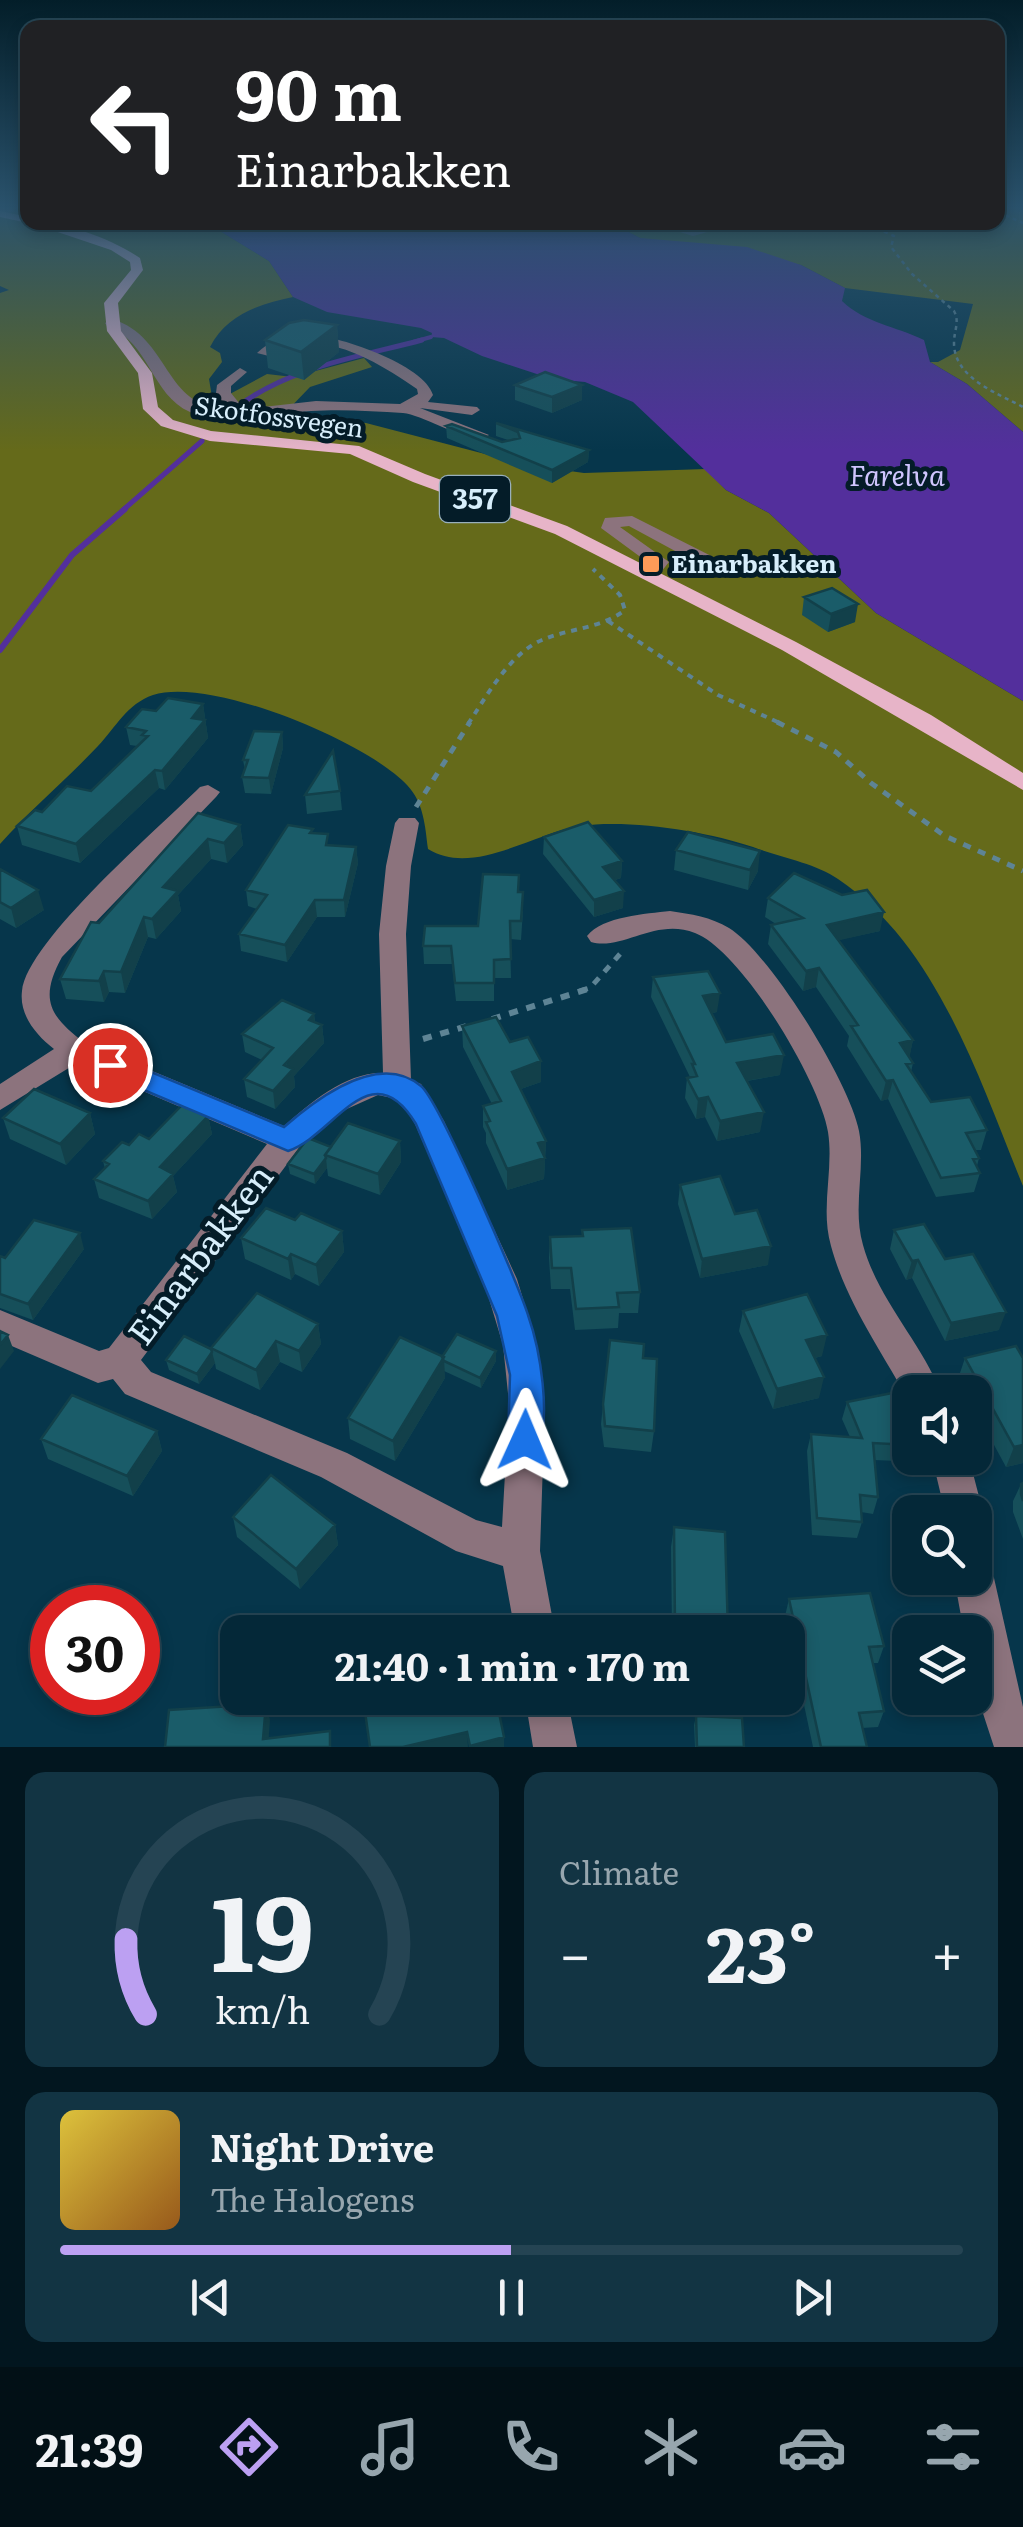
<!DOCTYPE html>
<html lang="en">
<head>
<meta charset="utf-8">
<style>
	:root { --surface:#042838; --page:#123443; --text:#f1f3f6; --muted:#97a6ae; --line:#254453; --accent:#bca0f2 }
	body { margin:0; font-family:Literata,serif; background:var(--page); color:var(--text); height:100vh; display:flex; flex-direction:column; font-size:38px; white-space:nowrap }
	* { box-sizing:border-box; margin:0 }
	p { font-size:32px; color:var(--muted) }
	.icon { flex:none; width:55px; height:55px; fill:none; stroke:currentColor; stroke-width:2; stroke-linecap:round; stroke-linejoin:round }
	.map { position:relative; height:1747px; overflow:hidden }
	.drawer { display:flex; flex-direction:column; gap:25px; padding:25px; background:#02161f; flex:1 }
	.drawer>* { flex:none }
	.top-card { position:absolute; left:20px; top:20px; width:985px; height:210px; border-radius:20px; box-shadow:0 5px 15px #0003,0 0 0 2px var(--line); background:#202124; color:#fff; overflow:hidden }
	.controls { position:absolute; left:892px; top:1375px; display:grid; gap:20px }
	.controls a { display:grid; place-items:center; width:100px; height:100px; border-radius:20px; background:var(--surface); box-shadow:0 5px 15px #0003,0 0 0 2px var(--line); font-size:50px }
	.speed { position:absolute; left:30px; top:1585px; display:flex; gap:20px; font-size:50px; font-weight:700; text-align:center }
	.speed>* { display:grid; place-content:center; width:130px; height:130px; border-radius:50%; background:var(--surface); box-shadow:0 5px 15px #0003,0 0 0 2px var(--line); line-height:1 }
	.speed .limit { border:15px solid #d22; background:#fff; color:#111 }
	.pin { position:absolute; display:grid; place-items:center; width:85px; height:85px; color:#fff; margin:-42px; border:5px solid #fff; border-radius:50%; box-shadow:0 2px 10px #0007 }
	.me { position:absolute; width:110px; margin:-55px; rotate:1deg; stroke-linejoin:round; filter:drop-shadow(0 0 8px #0008) }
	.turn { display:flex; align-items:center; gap:35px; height:210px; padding:0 50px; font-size:45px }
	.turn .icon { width:130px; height:130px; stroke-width:2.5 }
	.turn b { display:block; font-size:70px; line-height:85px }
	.big { font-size:75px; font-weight:700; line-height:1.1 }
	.drawer .card { flex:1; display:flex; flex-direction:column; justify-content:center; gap:15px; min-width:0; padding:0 35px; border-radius:20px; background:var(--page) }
	.drawer .dial { align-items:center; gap:0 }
	.dial svg { height:260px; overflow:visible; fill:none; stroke:var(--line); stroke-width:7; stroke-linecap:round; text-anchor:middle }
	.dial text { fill:var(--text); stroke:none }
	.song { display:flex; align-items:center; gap:30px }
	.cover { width:120px; height:120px; border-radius:15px; background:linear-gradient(135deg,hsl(50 70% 55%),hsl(30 70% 35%)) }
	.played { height:10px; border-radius:5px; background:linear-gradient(90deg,var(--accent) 50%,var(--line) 50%) }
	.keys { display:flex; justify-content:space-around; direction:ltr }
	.heat { display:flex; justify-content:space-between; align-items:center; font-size:55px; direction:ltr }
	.drawer .tiles { flex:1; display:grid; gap:25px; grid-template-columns:1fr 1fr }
	.card:last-child { grid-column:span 2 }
	.trip { position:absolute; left:220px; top:1615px; width:585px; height:100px; border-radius:20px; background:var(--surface); box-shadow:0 5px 15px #0003,0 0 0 2px var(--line); font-weight:700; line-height:100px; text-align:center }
	.menu { display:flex; height:160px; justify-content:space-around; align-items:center; background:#021016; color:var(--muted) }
	.menu .icon { width:70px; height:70px }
	.menu .current { color:var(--accent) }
	.menu b { font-size:45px; color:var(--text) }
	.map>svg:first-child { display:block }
</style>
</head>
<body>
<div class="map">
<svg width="1023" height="1747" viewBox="0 0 1023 1747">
	<rect width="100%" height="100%" fill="#06364b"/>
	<path fill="#656a1a" d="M0 206H27L28 222 207 223 269 261 293 297C260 304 227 314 210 347L220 353 222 362 209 379 212 397 228 395 267 374 293 377 364 358 372 367 310 387 283 415 366 423 527 465 584 473 706 469 726 490 769 513 876 613 1023 701V1186C980 1081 937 945 838 879 815 863 779 857 753 847 706 831 629 819 580 826 533 833 473 877 428 849 425 826 424 803 407 785 367 742 210 676 153 695 127 704 116 727 98 746 66 780 31 809 0 844V293L9 290 0 286Z
		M998 206H1023V432L967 384 930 362H938L960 350 973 304 845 288 801 265 640 238 611 223 998 222Z"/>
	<path fill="#532f9c" d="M207 223H611L640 238 747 247 801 265 845 288 842 301C865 323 895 326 924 340L930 362 967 384 1023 432V701L876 613 769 513 726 490 633 402 585 382 552 379 482 356 444 338 431 337 432 333 421 328 327 312 293 297 269 261Z"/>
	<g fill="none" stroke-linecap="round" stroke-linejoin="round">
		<path stroke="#532f9c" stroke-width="4" d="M413 342 431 337"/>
		<path stroke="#532f9c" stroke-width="5" d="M236 408C288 367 359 357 422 340
			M122 511 202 441"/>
		<path stroke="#532f9c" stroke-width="6" d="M0 650 72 555 125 509"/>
		<path stroke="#5e8495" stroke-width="2.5" stroke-dasharray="4 4" stroke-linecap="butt" d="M998 212 1023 223
			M862 222 894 236 891 247 912 274 954 311C960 322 954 330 954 343 954 378 997 393 1023 407"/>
		<path stroke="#5e8495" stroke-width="4" stroke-dasharray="6 6" stroke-linecap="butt" d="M608 621 718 695 782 724
			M468 724C487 696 509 654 542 640 570 628 600 629 625 610L620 595 593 569"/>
		<path stroke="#5e8495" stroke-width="5" stroke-dasharray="8 8" stroke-linecap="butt" d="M777 722 836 752 871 783 945 836 1023 871
			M416 807 470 722
			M580 991 590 988 620 954"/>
		<path stroke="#5e8495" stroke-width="6" stroke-dasharray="9 9" stroke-linecap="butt" d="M492 1019 588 989
			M423 1039 467 1026"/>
		<path fill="#8c737d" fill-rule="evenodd" d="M0 206H8L14 211 0 217Z
			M647 222H667L693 229 743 222 693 236Z
			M112 319C171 337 162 407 228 410L216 393 217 385 240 368 247 372 231 386V393L244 409 316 401 400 404 418 394 417 389C375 360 317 324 269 356L257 353C269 342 283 335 300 334 331 332 425 364 433 395L428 402 477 407 480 410 472 415 420 408 489 435C472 447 425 415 403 413 374 411 340 409 311 411 273 413 227 429 190 412 151 395 150 342 107 326L105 323Z
			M632 516 737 569 739 573 737 577H723L629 526 620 527 669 562 657 577H643L641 573 650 564 601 528 605 518Z
			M208 785 220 792 216 797 62 957C39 999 49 1016 85 1043L284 1126C310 1103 346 1072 383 1073L379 934 386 866 395 823 399 818H415L419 823 411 866 406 934 411 1080 421 1084 444 1121 517 1279 537 1345 545 1403 540 1551 555 1632H515L503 1566 456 1551 321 1477 125 1394 113 1379 98 1383 0 1341V1310L99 1351 109 1348 267 1144 77 1063 0 1110V1084L54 1049C36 1035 19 1015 22 991 27 941 160 827 200 787ZM378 1095 401 1100 415 1124 483 1279 503 1345 509 1403 502 1527 476 1520 347 1453 151 1372 141 1360 299 1148 340 1112Z
			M670 911C691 914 711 917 729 928 770 953 850 1083 859 1131 866 1168 852 1207 863 1245 878 1299 920 1341 941 1392H910V1403C882 1352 846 1302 831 1246 820 1208 834 1170 828 1132 820 1082 742 951 695 933 656 917 622 951 591 942L587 936C603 916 646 914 670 911Z
			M932 1458H969L983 1512 978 1525 975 1512H945Z
			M975 1559 988 1564 994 1578 1023 1707V1747H994L975 1689V1632H964L954 1578H975Z
			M525 1698H567L577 1747H533Z"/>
		<path fill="#e7b4c8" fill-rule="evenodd" d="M0 211 28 217V222C66 222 108 237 140 258L143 270 118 303 121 331 152 373 158 407 173 420 211 431 359 446 425 474 567 526 796 642 931 715 1023 773V790L782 650 555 534 413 482 350 454 210 441 161 426 143 409 138 373 107 331 104 303 131 270 130 262 111 250 31 223H28L0 217Z"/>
	</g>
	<path fill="#164f5a" d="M337 325 339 352 304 380 268 368 265 340Z
		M515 385 582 400 552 413 515 400Z
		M496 423 589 450 588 462 552 483 447 438 446 426 502 442 508 440 496 436Z
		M804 597 855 622 828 632 802 615Z
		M203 704 208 738 165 790 159 788 80 863 22 845 17 826 42 812 91 791 137 746 130 745 126 727 156 711Z
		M282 732 283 748 271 794 245 793 242 777 245 770 243 760Z
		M340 791 342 810 307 814 305 795Z
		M198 813 240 825 243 845 227 863 211 859 178 895 181 911 156 939 148 937 125 993 109 992 104 1002 66 999 60 979Z
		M313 834 330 846 356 847 358 863 345 917H317L287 962 241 951 239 934 257 909 248 906 246 890Z
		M544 837 622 861 621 878 615 880 623 908 594 917 543 854Z
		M676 850 758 871 748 890 674 870Z
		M0 869 44 910 16 928 0 919Z
		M519 892 523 910 521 940 510 939 511 978H494V1001H456L452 964H424L423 946 478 926Z
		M768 898 880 931 838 940 913 1040 909 1057 913 1063 911 1072 931 1102 987 1130 981 1150H975L979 1158 977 1166 980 1173 974 1192 936 1197 888 1099 881 1101 847 1046 849 1036 816 987 803 991 768 944 771 925 776 924 765 917Z
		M653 977 717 1012 712 1013 726 1042 780 1075 747 1081 760 1132 717 1141 705 1117 696 1119 685 1098 687 1078 690 1077 651 997Z
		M314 1014 315 1022 322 1025 324 1043 294 1076 295 1087 275 1109 247 1097 244 1079 262 1060 245 1052 242 1034Z
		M462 1026 510 1042 541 1082 521 1089 546 1141 544 1179 507 1190 486 1143V1133L483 1127V1106L492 1104 463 1047Z
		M90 1113 95 1134 66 1165 10 1139 3 1118Z
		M208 1116 212 1134 173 1176 177 1192 152 1219 99 1198 94 1179 105 1169 103 1161 129 1145 149 1139Z
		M400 1141 401 1162 380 1195 328 1176 327 1168 315 1184 290 1174 288 1164 331 1147Z
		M680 1185 768 1265 700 1278 678 1204Z
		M295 1220 342 1231 344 1252 319 1286 295 1274 291 1280 245 1259 241 1238Z
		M582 1230 640 1292 638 1313H619L618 1328 575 1330 570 1289H551L549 1258 550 1237 582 1236Z
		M894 1230 945 1259 999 1330 945 1341 912 1278 906 1280 890 1249Z
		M84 1249 33 1320 0 1308V1256L5 1258Z
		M743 1311 822 1356 815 1358 819 1398 773 1409 739 1331Z
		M318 1324 321 1344 302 1372 280 1362 260 1390 216 1369 215 1363 199 1384 169 1370 166 1360Z
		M496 1351V1361L481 1388 444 1371 445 1378 395 1461 350 1439 348 1418 442 1357Z
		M643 1358 654 1431 651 1452 604 1447 601 1424 603 1404Z
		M965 1358 1023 1463 1006 1467 975 1410V1392H965L958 1379Z
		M847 1402 910 1409V1458H922L921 1462 874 1460 878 1497 873 1514 861 1512 862 1522 857 1538 812 1535 807 1451 811 1434 850 1437 842 1419Z
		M157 1431 162 1451 133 1496 48 1459 41 1439Z
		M1023 1483V1539L1013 1512V1501L1021 1484Z
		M233 1517 335 1525 338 1545 300 1589 237 1537Z
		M674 1527 728 1632H672L671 1547Z
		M789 1599 884 1646 878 1663H872L884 1711 878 1727 862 1728 867 1747H813L785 1616Z
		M696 1716 744 1747H695L694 1725Z"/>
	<path fill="#12404a" d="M337 325 339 352 304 380 301 352Z
		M582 385V400L552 413V397Z
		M589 450 588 462 552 483V470Z
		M858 604 855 622 828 632 831 614Z
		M203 704 208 738 165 790 162 771 192 718Z
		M282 732 283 748 271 794 269 778Z
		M155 770 159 788 80 863 76 844Z
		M240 825 243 845 227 863 224 843Z
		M208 839 211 859 178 895 181 911 156 939 152 919 163 887Z
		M356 847 358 863 345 917 344 900Z
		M760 851 758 871 748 890 750 870Z
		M622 861 621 878 603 884V867Z
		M38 890 44 910 16 928 11 908Z
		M624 891 623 908 594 917V900Z
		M315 900 317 917 287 962 285 945Z
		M884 912 880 931 823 944 827 925Z
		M144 917 148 937 125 993 121 972Z
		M819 968 816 987 803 991 806 971Z
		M104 971 109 992 104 1002 99 981Z
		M720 993 717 1012 701 1016 703 996Z
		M314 1014 316 1031 322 1025 324 1043 294 1076 295 1087 275 1109 273 1091 309 1020Z
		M913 1040 909 1060 900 1043Z
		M784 1055 780 1075 734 1083 737 1063Z
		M541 1061V1082L512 1092V1072Z
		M893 1080 888 1099 881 1101 886 1081Z
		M708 1097 705 1117 696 1119 698 1099Z
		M764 1112 760 1132 717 1141 720 1121Z
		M90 1113 95 1134 66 1165 60 1144Z
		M208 1116 212 1134 173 1176 177 1192 152 1219 148 1201 160 1167Z
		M400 1141 401 1162 380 1195 378 1174Z
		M546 1141 544 1179 507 1190V1169L538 1143Z
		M326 1158 327 1168 315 1184 314 1174Z
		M342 1231 344 1252 319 1286 316 1265Z
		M80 1233 84 1249 33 1320 28 1304Z
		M771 1246 768 1265 700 1278 702 1259Z
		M291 1254 295 1274 291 1280 288 1259Z
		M918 1260 912 1278 906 1280 912 1261Z
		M1006 1312 999 1330 945 1341 951 1323Z
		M318 1324 321 1344 302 1372 299 1351Z
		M8 1335 14 1351 0 1369V1345Z
		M827 1335 822 1356 802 1361 806 1340Z
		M276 1341 280 1362 260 1390 256 1370Z
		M496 1351V1361L481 1388 480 1378Z
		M212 1352 215 1363 199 1384 197 1374Z
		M444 1357 445 1378 395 1461 393 1441Z
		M824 1377 819 1398 773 1409 777 1389Z
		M157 1431 162 1451 133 1496 127 1476Z
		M1023 1445V1463L1006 1467 1014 1447Z
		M335 1525 338 1545 300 1589 296 1569Z
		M266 1704 270 1720 268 1747 263 1739Z
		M467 1732 468 1747H403Z
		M504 1737V1747H470V1746Z"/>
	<path fill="#1a5c69" stroke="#12404a" stroke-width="2.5" d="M304 320 337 325 301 352 265 340 289 323Z
		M545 372 582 385 552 397 515 385Z
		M496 423 589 450 552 470 446 426 452 424 502 442 520 438 518 432Z
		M832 588 858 604 831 614 804 597Z
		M168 698 203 704 192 718 205 720 162 771 155 770 76 844 17 826 35 810 42 812 67 786 91 791 148 736 142 735 146 731 126 727 142 709 156 711Z
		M254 731 282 732 269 778 242 777 248 760H243Z
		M333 751 340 791 305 795Z
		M198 813 240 825 224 843 208 839 163 887 178 891 152 919 144 917 121 972 104 971 99 981 60 979 91 922 99 923Z
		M588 822 622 861 603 867 624 891 594 900 544 837Z
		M288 825 313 829 310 833 328 834 326 845 356 847 344 900H315L285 945 239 934 267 895 246 890Z
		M688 832 760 851 750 870 676 850Z
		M0 869 38 890 11 908 0 902Z
		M794 873 842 895 867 890 884 912 827 925 913 1040 900 1043 913 1063 906 1064 931 1102 970 1097 987 1130 966 1133 979 1158 973 1159 980 1173 941 1178 893 1080 886 1081 851 1026 858 1025 819 968 806 971 771 925 803 918 768 898Z
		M483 874 519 875 518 892H523L521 921H510L511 959 494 960V983H455L451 946H423L425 926H478Z
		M708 971 720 993 703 996 726 1042 773 1034 784 1055 737 1063 764 1112 720 1121 708 1097 698 1099 687 1078 697 1076 692 1064H695L653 977Z
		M282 1000 314 1014 309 1020 322 1025 284 1065 293 1069 273 1091 244 1079 273 1048 242 1034Z
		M496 1017 510 1042 528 1037 541 1061 512 1072 546 1141 538 1143 545 1158 507 1169 486 1122 490 1121 483 1106 501 1101 462 1026Z
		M34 1089 90 1113 60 1144 3 1118Z
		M183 1104 208 1116 160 1167 173 1174 148 1201 94 1179 109 1164 103 1161 122 1142 129 1145 139 1134 149 1139Z
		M348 1123 400 1141 378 1174 325 1155Z
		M308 1138 331 1147 325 1155 326 1158 314 1174 288 1164Z
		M720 1176 735 1214 757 1210 771 1246 702 1259 680 1185Z
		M266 1208 295 1220 301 1213 342 1231 316 1265 291 1254 288 1259 241 1238Z
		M34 1220 80 1233 28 1304 0 1294V1256L5 1258Z
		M924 1224 945 1259 973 1254 1006 1312 951 1323 918 1260 912 1261 894 1230Z
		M631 1228 640 1292 617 1293 619 1307 576 1309 571 1268H552L550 1237 583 1236 582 1230Z
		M257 1293 318 1324 299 1351 276 1341 256 1370 211 1348Z
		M807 1294 827 1335 806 1340 824 1377 777 1389 743 1311Z
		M0 1331 8 1335 0 1345Z
		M457 1334 496 1351 480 1378 444 1361 442 1357Z
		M184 1336 211 1349 212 1352 197 1374 166 1360Z
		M400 1337 444 1357 393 1441 348 1418Z
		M610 1340 644 1344 643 1358 657 1359 654 1431 605 1426 603 1404Z
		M1016 1346 1023 1358V1445L1014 1447 965 1358Z
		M902 1391 910 1409V1445L873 1443 878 1497 860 1495 862 1522 817 1518 811 1434 862 1438 847 1402Z
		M72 1395 157 1431 127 1476 41 1439Z
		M271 1475 335 1525 296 1569 233 1517Z
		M1023 1483V1501L1021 1494V1484Z
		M674 1527 725 1532 728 1632 675 1628Z
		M870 1593 884 1646 869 1647 884 1711 859 1713 867 1747H821L789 1599Z
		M363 1698H496L504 1737 470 1746 467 1732 403 1747H370Z
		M266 1704 263 1739 330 1731V1747H165L169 1710Z
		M696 1716 742 1718 744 1747H697Z"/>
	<linearGradient id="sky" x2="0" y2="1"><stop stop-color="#031e29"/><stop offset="0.46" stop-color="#2a526c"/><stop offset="1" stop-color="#2a526c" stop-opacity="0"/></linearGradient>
	<rect width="1023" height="451" fill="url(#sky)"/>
	<path fill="#1a73e8" stroke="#114b97" stroke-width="2.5" d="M110 1055 284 1127C315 1100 378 1050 421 1086 439 1101 518 1283 528 1315 540 1349 552 1418 537 1451L525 1456 513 1451 508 1440 510 1375 497 1316 416 1124C371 1049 334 1136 288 1151L101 1072 97 1065 101 1058Z"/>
	<rect fill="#fe9b58" stroke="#041c28" stroke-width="4" x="641" y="554" width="20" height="20" rx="5"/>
	<g text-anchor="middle" stroke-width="10" stroke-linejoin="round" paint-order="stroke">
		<g font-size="25" fill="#d7eefb" stroke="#041c28">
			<text transform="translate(279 417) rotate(8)" y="9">Skotfossvegen</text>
		</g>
		<g font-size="25" font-weight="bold" fill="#d7eefb" stroke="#041c28" text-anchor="start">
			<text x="671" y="573">Einarbakken</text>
		</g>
		<g font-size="28" font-style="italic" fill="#cfc5fe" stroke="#041c28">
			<text x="897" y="486">Farelva</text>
		</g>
		<rect fill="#041c28" stroke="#98afbc" stroke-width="2.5" x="440" y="476" width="70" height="46" rx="8"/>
		<g font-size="28" font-weight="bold" fill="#d7eefb">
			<text x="475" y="509">357</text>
		</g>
		<g font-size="35" fill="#d7eefb" stroke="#041c28">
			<text transform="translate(201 1255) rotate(-53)" y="12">Einarbakken</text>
		</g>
	</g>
</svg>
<div class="controls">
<a><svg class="icon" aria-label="sound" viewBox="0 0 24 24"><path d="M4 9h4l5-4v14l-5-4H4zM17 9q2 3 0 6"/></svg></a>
<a><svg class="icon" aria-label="search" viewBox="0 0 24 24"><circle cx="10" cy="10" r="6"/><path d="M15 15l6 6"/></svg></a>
<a><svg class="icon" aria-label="layers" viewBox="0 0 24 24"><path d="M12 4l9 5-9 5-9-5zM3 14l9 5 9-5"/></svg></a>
</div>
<div class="speed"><div class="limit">30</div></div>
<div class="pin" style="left:110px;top:1065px;background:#d93025"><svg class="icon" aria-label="arrive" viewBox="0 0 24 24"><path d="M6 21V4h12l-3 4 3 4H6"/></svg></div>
<svg class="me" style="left:525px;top:1440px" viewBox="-20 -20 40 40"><path d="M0-17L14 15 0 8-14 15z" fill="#1a73e8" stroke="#fff" stroke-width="4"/></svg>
<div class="trip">21:40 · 1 min · 170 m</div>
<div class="top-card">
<div class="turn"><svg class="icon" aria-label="left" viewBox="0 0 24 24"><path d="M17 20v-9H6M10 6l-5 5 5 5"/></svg><div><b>90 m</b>Einarbakken</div></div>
</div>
</div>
<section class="drawer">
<div class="tiles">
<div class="card dial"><svg viewBox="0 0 100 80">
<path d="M14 69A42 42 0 1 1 86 69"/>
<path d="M14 69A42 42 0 0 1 8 46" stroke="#bca0f2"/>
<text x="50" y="56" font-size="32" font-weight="700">19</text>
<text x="50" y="72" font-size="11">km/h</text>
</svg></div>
<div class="card"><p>Climate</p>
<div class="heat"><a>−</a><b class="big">23°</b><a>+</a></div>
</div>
<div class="card">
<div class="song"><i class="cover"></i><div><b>Night Drive</b><p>The Halogens</p></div></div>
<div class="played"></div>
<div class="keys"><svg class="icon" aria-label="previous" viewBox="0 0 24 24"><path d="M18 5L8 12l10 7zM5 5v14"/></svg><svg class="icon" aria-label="pause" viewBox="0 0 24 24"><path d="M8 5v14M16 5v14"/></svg><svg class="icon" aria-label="next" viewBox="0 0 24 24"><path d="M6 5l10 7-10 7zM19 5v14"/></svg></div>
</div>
</div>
</section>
<nav class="menu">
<b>21:39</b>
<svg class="icon current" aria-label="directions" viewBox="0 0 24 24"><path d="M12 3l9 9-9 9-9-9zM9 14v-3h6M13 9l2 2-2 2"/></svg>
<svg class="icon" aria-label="music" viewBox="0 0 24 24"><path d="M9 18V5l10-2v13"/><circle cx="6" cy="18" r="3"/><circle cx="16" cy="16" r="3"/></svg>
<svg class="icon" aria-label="phone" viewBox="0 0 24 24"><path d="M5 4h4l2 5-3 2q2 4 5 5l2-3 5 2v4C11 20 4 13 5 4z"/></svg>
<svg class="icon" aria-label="climate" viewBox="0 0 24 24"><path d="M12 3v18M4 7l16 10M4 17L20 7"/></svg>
<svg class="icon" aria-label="car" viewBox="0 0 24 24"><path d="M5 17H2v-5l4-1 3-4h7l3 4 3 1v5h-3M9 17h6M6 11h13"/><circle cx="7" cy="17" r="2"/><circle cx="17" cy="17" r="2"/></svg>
<svg class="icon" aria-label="filters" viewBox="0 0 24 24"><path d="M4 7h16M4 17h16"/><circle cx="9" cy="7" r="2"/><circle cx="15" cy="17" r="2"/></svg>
</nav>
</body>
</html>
